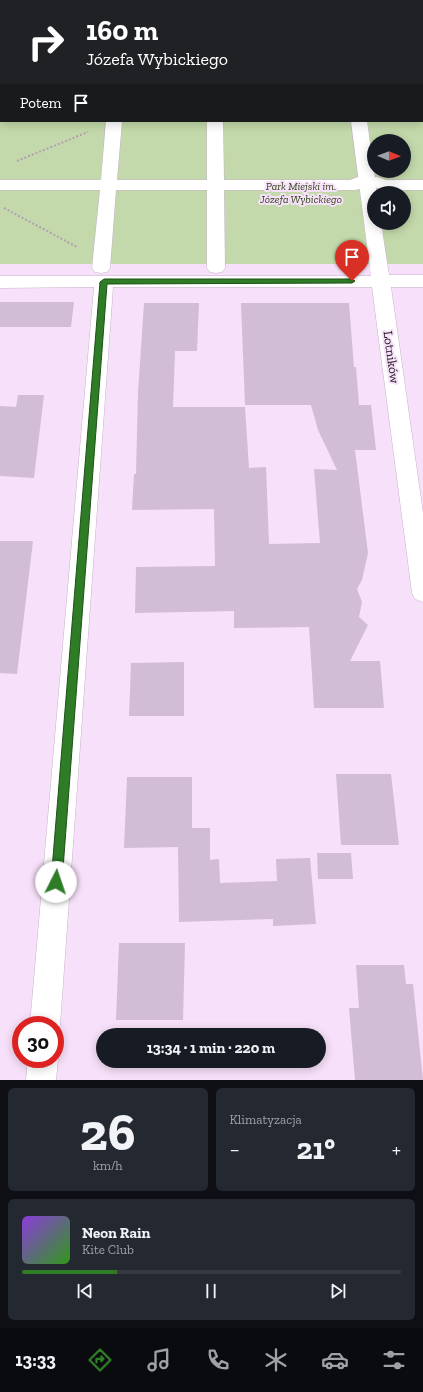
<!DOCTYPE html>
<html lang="pl">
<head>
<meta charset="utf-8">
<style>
	:root { --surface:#171b24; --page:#242831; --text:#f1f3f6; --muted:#9ea1a6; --line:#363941; --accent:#2e7c25 }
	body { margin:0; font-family:"Zilla Slab",serif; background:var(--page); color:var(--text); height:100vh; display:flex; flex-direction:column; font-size:15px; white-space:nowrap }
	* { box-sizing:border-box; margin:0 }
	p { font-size:13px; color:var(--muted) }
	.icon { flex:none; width:22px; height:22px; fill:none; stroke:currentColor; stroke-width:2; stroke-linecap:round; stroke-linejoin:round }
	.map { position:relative; height:1080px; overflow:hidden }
	.side { display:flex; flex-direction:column; gap:8px; padding:8px; background:#0d0f14; flex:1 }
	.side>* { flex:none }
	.banner { position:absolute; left:0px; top:0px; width:423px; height:122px; box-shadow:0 2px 10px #0003; background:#202124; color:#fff; overflow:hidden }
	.needle { width:26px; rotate:91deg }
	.tools { position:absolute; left:367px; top:134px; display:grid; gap:8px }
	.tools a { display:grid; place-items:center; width:44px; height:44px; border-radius:50%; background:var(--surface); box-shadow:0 2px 10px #0003; font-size:20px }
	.speed { position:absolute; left:12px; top:1016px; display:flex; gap:8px; font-size:20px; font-weight:700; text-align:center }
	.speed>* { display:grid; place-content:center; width:52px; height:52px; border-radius:50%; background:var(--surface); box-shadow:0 2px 10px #0003; line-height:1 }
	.speed .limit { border:6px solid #d22; background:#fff; color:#111 }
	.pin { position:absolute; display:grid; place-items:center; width:34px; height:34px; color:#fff; margin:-41px -17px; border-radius:50% 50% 50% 0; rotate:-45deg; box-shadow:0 0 4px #0007 }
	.pin .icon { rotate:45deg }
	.me { position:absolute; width:44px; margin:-22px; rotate:4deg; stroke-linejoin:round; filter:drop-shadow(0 0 3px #0008) }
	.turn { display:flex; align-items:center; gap:14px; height:84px; padding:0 20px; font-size:18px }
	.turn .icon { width:52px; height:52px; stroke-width:2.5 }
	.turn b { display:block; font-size:28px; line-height:34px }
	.then { display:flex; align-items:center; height:38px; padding:0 20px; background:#0003; gap:8px; font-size:15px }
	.big { font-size:30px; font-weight:700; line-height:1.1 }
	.side .card { flex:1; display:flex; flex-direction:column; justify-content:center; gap:6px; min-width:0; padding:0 14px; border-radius:6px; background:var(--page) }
	.side .dial { align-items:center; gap:0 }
	.dial b { font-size:52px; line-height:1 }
	.song { display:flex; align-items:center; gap:12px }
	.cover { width:48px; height:48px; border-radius:6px; background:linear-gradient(135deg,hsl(270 70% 55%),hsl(110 70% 35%)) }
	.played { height:4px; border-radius:2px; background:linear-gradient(90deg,var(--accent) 25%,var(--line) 25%) }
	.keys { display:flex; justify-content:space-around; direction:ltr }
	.heat { display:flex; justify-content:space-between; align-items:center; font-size:22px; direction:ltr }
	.side .tiles { flex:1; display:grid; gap:8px; grid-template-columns:1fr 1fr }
	.card:last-child { grid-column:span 2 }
	.trip { position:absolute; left:96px; top:1028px; width:230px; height:40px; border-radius:20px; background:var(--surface); box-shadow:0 2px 10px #0003; font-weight:700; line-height:40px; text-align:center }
	.menu { display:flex; height:64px; justify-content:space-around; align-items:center; background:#090b0e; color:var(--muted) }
	.menu .icon { width:28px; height:28px }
	.menu .active { color:var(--accent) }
	.menu b { font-size:18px; color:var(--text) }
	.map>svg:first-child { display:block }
</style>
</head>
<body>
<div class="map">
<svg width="423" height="1080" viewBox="0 0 423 1080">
	<rect width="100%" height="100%" fill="#f7e0f9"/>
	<path fill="#c3d9ab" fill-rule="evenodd" d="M0 117 1 121H422L423 117V264H0ZM374 141H404V171H374ZM374 193H404V223H374Z"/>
	<path fill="#d1bdd6" d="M0 302H74L71 327H0Z
		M144 303H199L197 351H175L173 407H245L249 468 266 467 269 544 320 543 314 469 337 470 318 430 311 405H245L241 303H349L354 367H356L359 405H371L376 450H355L368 553 362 580 357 589 362 602 359 617 368 625 350 661H380L384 708H314L309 627 234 628V611L135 613 136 567 215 566 214 509 132 510 134 474H136L138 393Z
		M18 395H44L34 478 0 476V406L16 407Z
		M0 541H33L17 674 0 673Z
		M184 662V716H129L131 663Z
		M336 774H391L399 845H341Z
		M127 777H192V828H210V860L219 859 220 883 277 881 276 859 310 858 316 924 273 926V919L179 922 178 847 124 848Z
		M317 853H351L353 879H318Z
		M119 943H185L183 1020H116Z
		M356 965H404L406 984H413L423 1080H355L349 1008H359Z"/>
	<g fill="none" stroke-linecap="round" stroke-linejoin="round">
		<defs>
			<path id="service" d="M422 17H423V23H422Z"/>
			<path id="pedestrian" d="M106 121H122L117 180H207V121H223L224 180H350L358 177 364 178 366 182 360 189 354 190H224L225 268 222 272 216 273 210 272 207 268V190H116L110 268 107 272 101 273 95 272 92 268 100 190H0V180H101Z
				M377 177 386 180H423V190H384C378 188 372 187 369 182L371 178Z"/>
			<path id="minor" d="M118 0H132V1H118Z
				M335 0H349L350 1H336Z
				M0 98H1V108H0Z
				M422 98H423V108H422Z
				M351 121H367L377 193H374V223H381L389 275H423V287H391L423 513V602L415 599 412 593 372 287H113L60 1025 55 1036V1025H30L94 287 0 288V276H371Z
				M55 1052 58 1059 56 1080H26L28 1059H55Z"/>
		</defs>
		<use href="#service" stroke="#c8b2ca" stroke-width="1"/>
		<use href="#pedestrian" stroke="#c8b2ca" stroke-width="1"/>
		<use href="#minor" stroke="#c8b2ca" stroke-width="1"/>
		<path stroke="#b19fb2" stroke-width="2" stroke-dasharray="2 2" stroke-linecap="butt" d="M17 161 88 132
			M4 208 77 247"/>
		<use href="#service" fill="#fff" fill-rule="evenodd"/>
		<use href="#pedestrian" fill="#fff" fill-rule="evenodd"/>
		<use href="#minor" fill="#fff" fill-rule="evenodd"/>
	</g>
	<path fill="#2e7c25" stroke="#1e5118" d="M104 279H352L355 281 352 283 107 284 62 882 60 886 56 887 52 886 51 882 100 282Z"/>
	<g text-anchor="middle" stroke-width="4" stroke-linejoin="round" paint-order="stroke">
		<g font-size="11" font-style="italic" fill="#304415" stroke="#f7e0f9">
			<text x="301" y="190">Park Miejski im.<tspan x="301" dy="13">Józefa Wybickiego</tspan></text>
		</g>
		<g font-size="13" fill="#251c25" stroke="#f7e0f9">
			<text transform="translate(392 357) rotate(82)" y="5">Lotników</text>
		</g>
	</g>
</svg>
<div class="tools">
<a><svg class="needle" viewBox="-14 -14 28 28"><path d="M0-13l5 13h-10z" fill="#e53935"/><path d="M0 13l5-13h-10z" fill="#9ea1a6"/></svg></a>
<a><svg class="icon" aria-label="sound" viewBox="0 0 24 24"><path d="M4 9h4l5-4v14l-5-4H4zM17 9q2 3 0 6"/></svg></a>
</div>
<div class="speed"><div class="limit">30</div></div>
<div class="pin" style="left:352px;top:281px;background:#d93025"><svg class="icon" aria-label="arrive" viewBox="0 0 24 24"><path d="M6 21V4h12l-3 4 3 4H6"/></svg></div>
<svg class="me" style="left:56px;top:882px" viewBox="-20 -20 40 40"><circle r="19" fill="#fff"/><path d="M0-13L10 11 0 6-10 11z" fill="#2e7c25"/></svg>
<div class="trip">13:34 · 1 min · 220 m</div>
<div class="banner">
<div class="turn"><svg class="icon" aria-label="right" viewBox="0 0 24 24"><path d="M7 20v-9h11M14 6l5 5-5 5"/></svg><div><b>160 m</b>Józefa Wybickiego</div></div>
<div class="then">Potem<svg class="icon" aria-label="arrive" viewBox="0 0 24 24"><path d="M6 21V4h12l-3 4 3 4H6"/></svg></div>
</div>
</div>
<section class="side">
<div class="tiles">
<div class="card dial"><b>26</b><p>km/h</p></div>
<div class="card"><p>Klimatyzacja</p>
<div class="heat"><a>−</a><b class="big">21°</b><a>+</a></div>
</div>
<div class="card">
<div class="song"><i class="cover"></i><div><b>Neon Rain</b><p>Kite Club</p></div></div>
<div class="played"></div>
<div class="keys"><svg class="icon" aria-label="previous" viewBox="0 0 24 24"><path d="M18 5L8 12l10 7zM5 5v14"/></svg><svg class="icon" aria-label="pause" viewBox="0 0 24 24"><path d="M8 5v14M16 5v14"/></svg><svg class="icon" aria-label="next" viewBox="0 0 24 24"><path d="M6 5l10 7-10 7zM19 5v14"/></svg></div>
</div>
</div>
</section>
<nav class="menu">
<b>13:33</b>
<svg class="icon active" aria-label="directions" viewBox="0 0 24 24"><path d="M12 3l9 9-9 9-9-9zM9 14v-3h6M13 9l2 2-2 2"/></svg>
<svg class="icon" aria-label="music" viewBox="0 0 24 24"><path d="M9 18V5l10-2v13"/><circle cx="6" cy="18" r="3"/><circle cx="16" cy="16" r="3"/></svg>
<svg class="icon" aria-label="phone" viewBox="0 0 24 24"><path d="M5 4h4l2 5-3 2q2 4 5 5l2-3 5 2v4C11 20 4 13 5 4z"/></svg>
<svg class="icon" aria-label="climate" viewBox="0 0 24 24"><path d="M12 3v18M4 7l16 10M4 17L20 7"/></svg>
<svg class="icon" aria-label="car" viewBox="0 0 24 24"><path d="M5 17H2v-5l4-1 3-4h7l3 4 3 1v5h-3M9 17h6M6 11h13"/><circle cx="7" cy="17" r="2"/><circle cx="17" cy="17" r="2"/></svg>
<svg class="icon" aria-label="filters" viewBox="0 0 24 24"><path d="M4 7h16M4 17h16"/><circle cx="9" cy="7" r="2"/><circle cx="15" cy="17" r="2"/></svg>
</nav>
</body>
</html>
